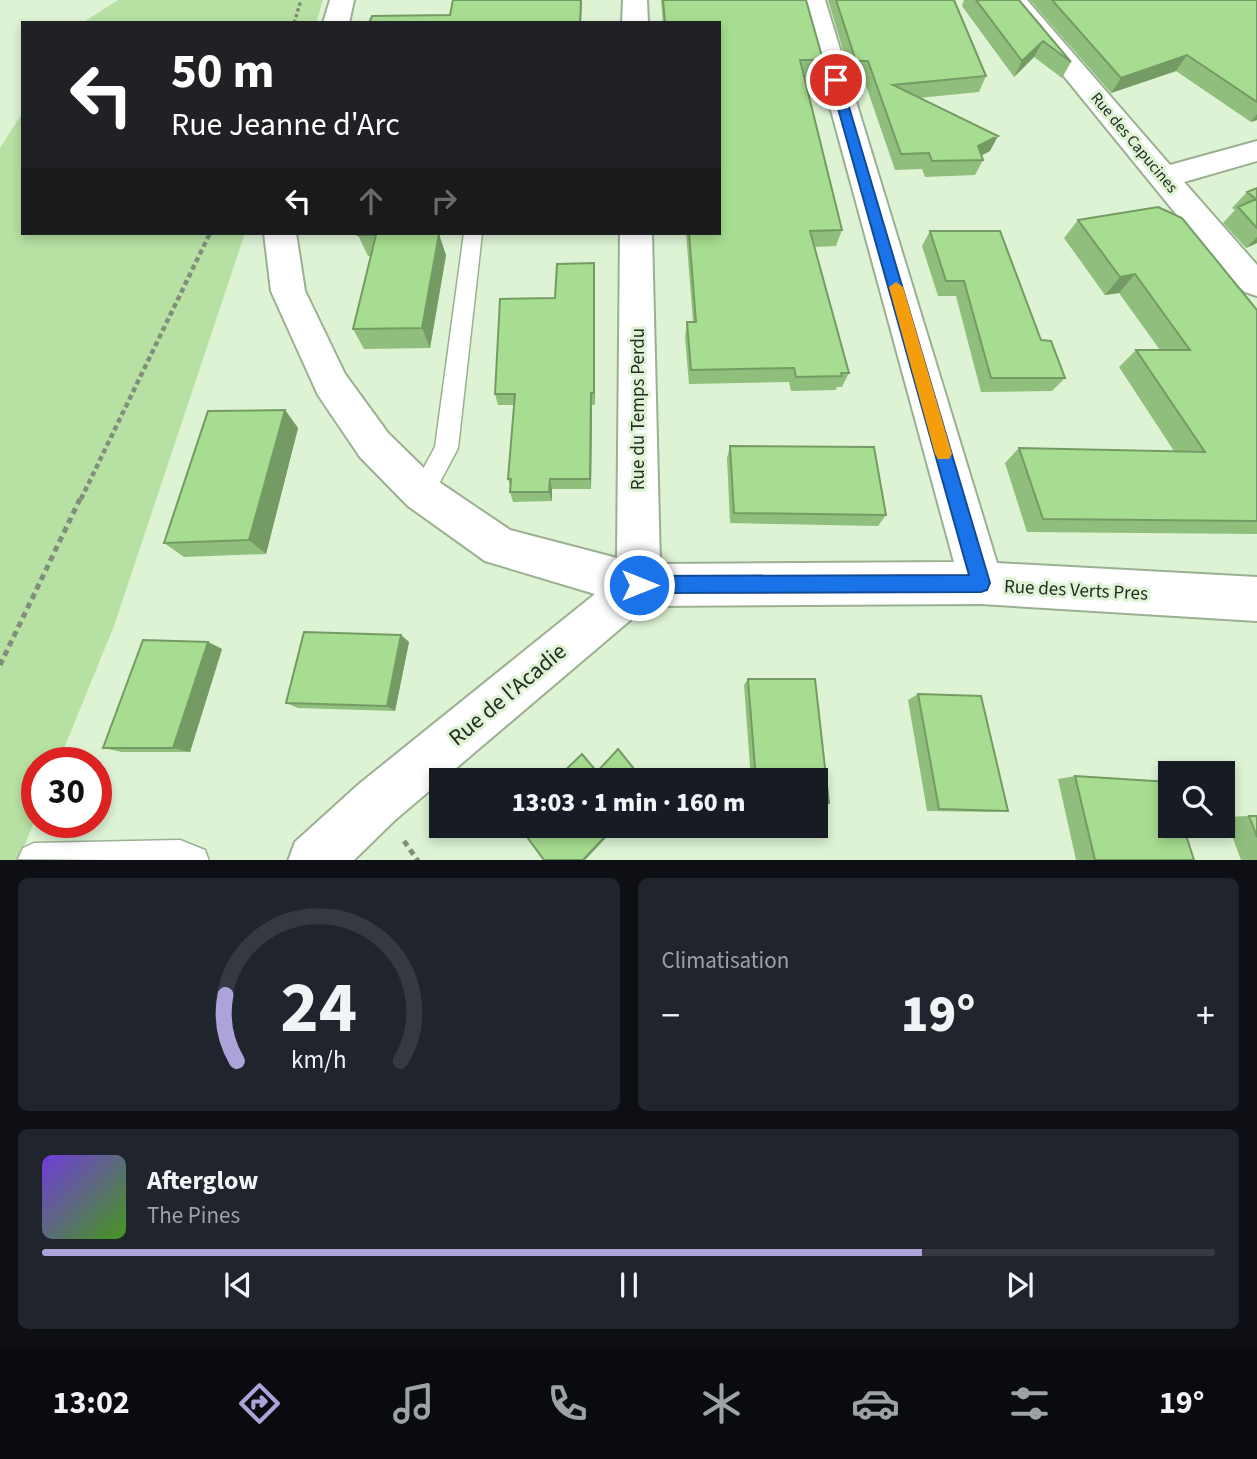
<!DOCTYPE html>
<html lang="fr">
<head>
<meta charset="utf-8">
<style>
	:root { --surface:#171b24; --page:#20242c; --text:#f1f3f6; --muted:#9ea1a6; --line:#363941; --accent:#ada3db }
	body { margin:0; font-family:"Source Sans 3",sans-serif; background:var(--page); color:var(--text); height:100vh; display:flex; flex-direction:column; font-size:26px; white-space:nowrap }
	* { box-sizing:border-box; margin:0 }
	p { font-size:23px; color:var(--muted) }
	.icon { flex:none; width:38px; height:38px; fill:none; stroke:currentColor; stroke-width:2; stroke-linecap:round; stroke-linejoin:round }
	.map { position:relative; height:860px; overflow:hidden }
	.sheet { display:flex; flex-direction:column; gap:18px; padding:18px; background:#0d0f14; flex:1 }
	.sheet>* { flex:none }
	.banner { position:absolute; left:21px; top:21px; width:700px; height:214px; border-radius:0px; box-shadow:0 4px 10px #0003; background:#202124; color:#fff; overflow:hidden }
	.buttons { position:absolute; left:1158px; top:761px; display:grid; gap:14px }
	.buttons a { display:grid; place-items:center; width:77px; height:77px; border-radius:0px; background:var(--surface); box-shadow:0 4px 10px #0003; font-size:35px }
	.speed { position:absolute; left:21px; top:747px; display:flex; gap:14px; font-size:35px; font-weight:700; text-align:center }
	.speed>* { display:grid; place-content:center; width:91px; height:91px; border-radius:50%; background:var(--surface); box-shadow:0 4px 10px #0003; line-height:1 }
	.speed .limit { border:10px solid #d22; background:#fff; color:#111 }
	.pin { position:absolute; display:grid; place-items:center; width:60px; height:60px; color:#fff; margin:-30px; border:4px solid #fff; border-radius:50%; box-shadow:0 2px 7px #0007 }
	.me { position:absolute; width:77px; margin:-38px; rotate:90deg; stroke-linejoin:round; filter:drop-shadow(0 0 5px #0008) }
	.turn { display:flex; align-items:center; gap:24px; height:147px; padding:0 35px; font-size:32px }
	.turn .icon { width:91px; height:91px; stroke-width:2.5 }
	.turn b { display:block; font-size:49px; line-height:60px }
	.lanes { display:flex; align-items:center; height:66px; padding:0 35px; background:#0003; justify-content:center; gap:35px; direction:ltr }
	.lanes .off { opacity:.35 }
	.big { font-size:52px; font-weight:800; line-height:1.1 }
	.sheet .card { flex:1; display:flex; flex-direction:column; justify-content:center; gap:10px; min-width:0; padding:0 24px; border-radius:10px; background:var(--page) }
	.sheet .dial { align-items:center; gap:0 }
	.dial svg { height:182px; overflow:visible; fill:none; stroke:var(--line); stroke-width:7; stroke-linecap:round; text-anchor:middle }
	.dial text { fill:var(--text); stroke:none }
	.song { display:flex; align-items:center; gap:21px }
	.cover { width:84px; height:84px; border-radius:10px; background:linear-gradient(135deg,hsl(260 70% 55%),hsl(100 70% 35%)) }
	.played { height:7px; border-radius:4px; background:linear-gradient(90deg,var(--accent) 75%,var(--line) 75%) }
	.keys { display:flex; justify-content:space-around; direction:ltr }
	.heat { display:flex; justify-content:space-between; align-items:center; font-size:38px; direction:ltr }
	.sheet .tiles { flex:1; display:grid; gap:18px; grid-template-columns:1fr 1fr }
	.card:last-child { grid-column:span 2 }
	.trip { position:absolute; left:429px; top:768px; width:399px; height:70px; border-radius:0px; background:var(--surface); box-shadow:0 4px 10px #0003; font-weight:800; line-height:70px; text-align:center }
	.tab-bar { display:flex; height:112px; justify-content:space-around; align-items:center; background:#090b0e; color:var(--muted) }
	.tab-bar .icon { width:49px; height:49px }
	.tab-bar .on { color:var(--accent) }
	.tab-bar b { font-size:32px; color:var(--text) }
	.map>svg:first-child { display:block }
</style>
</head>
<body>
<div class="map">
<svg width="1257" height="861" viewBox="0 0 1257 861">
	<rect width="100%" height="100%" fill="#ddf3d4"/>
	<path fill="#b6e1a3" d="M118 0H323L316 23H82Z
		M23 112V233H245L114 626 58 763H37V815L18 861 0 860V148Z"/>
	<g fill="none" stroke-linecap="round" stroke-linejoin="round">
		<defs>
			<path id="lane" d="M464 233H482L458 448 430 501 422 504 414 501 410 493 435 447Z
				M180 840 205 850 209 861 18 859 23 848 34 843Z"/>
			<path id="street" d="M330 0H354L349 23H323Z
				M623 0H647L648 23H622Z
				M801 0H825L997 563 1257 577V621L981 604 647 606 395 820 353 861H288L295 842 359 784 595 594 485 561 408 506 360 457 318 395 271 291 264 233H296L305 291 345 374 388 433 436 480 510 530 617 558 620 233H652L660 564 954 562Z
				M1002 0H1027L1170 165 1257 141V161L1184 182 1257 265V296L1245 292 1229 279Z"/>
		</defs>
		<use href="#lane" stroke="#9bb093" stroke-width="3"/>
		<use href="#street" stroke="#9bb093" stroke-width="4"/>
		<path stroke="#808f7a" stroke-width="3.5" stroke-dasharray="3.5 2.5" stroke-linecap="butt" d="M294 23 301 0"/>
		<path stroke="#808f7a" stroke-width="4.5" stroke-dasharray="5 3.5" stroke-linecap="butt" d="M81 499 210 233"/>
		<path stroke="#808f7a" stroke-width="5" stroke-dasharray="6 4.5" stroke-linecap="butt" d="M0 665 81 497
			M404 841 418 861"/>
		<use href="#lane" fill="#fff" fill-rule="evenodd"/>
		<use href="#street" fill="#fff" fill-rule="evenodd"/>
	</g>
	<path fill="#90be7c" d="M661 0H806L823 60 819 77H804L842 230 836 246 814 247 849 373 842 387H837L836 390 791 391 789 382 689 384 685 337 687 322H693L686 233H719V23H663Z
		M828 0H954L986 76 979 92 919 98 990 151 981 156 983 160 975 175 925 177 922 169 895 170 863 77H851Z
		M964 0H1019L1071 62 1062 78 1034 57 1014 77 962 6Z
		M1030 0H1257V120L1251 122 1176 71 1111 93Z
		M1257 188V243L1246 248 1223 223 1235 210 1232 208 1247 192Z
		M1078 220 1257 310V534L1027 532 1005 463 1019 448 1174 451 1119 367 1136 350H1160L1119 293 1105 295 1064 238Z
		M930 231 1041 340 1065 378 1052 391 981 392 956 296H938L922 246Z
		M359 233H434V234L446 255 430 348 364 349 353 329 371 256H368L358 235Z
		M594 276 595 405H592L591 489H552V501L513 502 510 492V485L508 479 514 405H498L495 394Z
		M285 410 298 428 266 554 184 557 164 543Z
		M730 446 886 515 878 526 730 523 727 458Z
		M401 635 409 642 395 711 298 708 286 703Z
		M208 642 222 649 190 752H122L103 748Z
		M748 679H815L829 803 822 805H816V780H751L744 685Z
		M918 694 1008 811 993 812 927 811 908 700Z
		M1075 776 1194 860H1076L1058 779Z
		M1249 816H1257V860H1241L1225 817Z"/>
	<path fill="#759b65" d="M581 0H582L581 23H580Z
		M1043 41 1034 57 1014 77 1022 61Z
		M1187 55 1176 71 1111 93 1121 78Z
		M1257 114V120L1251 122Z
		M998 136 990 151 970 161 978 146Z
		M439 234 446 255 430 348 422 328Z
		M1257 237V243L1246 248Z
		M594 263V276L595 405 594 393Z
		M1135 274 1119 293 1105 295 1120 277Z
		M591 393 592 405 591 489 590 479Z
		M285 410 298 428 266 554 249 540Z
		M550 479 552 489V501L549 492Z
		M401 635 409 642 395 711 387 706Z
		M208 642 222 649 190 752 173 748Z
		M615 826H617L585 860H583Z"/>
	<path fill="#a7dd90" stroke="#759b65" stroke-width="2" d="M453 0H581L580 23H369L372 16 450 15Z
		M663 0H806L823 60H800L842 230 810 231 849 373H841L842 376 796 377 794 368 691 370 687 322H696L689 233H719V23H665Z
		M836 0H954L986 76 893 85 998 136 978 146 983 160 932 161 929 153 901 154 868 61H856Z
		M976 0H1019L1071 62 1043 41 1022 61Z
		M1052 0H1257V102L1187 55 1121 78Z
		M1257 188V228L1238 207 1256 199 1247 192Z
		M1158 207 1182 218 1257 310V521L1043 519 1019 448 1205 452 1136 350H1190L1135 274 1120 277 1078 220Z
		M930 231H1000L1041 340 1051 341 1065 378H991L964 281H946Z
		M359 233H423V234H439L422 328 353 329 376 235H358Z
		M594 263V393H591L590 479H550L549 492H510L511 479H508L515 394H495L500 299 555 298 557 264Z
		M285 410 249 540 164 543 208 411Z
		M730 446 874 447 886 515 734 513Z
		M304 632 401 635 387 706 286 703Z
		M143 640 208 642 173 748H103Z
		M748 679H815L829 803H816V780H756Z
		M918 694 981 696 1008 811 939 809Z
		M618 749 643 780H555L582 754 597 772Z
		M1075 776 1169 782 1171 787V826H1183L1194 860H1095Z
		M1249 816H1257V837Z
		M519 826H615L583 860H544Z"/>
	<path fill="#1a73e8" stroke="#114b97" stroke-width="2" d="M836 76 841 80 990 583 987 590 981 592 639 593 632 591 630 585 632 579 639 576 969 575 830 80Z"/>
	<path fill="#f59e0b" d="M896 282 903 287 952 454 949 459H938L935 454 889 287Z"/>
	<g text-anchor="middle" stroke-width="6" stroke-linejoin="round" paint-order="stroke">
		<g font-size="16" fill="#252d22" stroke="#ddf3d4">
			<text transform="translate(1135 142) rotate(50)" y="6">Rue des Capucines</text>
		</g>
		<g font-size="19" fill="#252d22" stroke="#ddf3d4">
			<text transform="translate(637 409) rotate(-90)" y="7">Rue du Temps Perdu</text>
			<text transform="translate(1076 589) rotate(3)" y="7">Rue des Verts Pres</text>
		</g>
		<g font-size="23" fill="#252d22" stroke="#ddf3d4">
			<text transform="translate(507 694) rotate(-40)" y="8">Rue de l'Acadie</text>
		</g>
	</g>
</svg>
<div class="buttons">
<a><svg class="icon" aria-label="search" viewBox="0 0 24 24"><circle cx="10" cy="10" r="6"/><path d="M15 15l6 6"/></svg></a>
</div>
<div class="speed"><div class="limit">30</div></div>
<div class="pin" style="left:836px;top:80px;background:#d93025"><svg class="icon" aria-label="arrive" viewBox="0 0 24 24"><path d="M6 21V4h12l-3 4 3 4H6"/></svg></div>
<svg class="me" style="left:639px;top:585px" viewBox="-20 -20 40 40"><circle r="17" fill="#1a73e8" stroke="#fff" stroke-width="3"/><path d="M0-11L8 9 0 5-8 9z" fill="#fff"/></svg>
<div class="trip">13:03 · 1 min · 160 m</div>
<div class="banner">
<div class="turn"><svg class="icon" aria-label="left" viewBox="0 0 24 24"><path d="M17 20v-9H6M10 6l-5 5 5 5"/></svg><div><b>50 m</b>Rue Jeanne d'Arc</div></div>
<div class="lanes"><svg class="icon" aria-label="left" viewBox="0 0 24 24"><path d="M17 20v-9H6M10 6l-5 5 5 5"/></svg><svg class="icon off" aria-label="ahead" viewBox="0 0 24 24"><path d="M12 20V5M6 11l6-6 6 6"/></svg><svg class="icon off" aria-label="right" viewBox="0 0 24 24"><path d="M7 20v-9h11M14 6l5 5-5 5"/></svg></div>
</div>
</div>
<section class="sheet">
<div class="tiles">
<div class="card dial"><svg viewBox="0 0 100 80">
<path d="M14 69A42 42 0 1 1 86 69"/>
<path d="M14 69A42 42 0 0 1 9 40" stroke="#ada3db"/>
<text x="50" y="56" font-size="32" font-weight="700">24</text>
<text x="50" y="72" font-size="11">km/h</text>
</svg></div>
<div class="card"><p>Climatisation</p>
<div class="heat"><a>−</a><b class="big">19°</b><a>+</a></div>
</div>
<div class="card">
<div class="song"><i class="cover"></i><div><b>Afterglow</b><p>The Pines</p></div></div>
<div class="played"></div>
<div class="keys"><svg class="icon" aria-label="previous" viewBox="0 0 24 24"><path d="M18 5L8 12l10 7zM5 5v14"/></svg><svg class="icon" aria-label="pause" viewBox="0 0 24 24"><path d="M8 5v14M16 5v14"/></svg><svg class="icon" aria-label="next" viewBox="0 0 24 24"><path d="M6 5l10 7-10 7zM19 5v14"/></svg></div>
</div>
</div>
</section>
<nav class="tab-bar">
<b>13:02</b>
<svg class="icon on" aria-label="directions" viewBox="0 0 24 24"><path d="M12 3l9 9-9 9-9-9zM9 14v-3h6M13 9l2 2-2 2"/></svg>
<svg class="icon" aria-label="music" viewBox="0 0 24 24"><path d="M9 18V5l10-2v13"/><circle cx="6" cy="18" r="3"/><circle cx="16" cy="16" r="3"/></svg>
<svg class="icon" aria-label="phone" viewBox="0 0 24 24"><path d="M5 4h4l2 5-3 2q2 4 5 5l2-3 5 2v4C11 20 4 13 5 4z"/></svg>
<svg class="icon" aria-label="climate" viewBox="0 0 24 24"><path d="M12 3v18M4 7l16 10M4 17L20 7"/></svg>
<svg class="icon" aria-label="car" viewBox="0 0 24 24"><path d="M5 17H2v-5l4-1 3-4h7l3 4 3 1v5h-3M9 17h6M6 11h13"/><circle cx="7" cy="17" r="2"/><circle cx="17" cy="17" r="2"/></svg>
<svg class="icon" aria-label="filters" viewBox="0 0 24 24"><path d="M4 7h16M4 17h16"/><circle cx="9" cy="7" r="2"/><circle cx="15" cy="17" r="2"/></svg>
<b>19°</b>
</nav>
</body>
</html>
